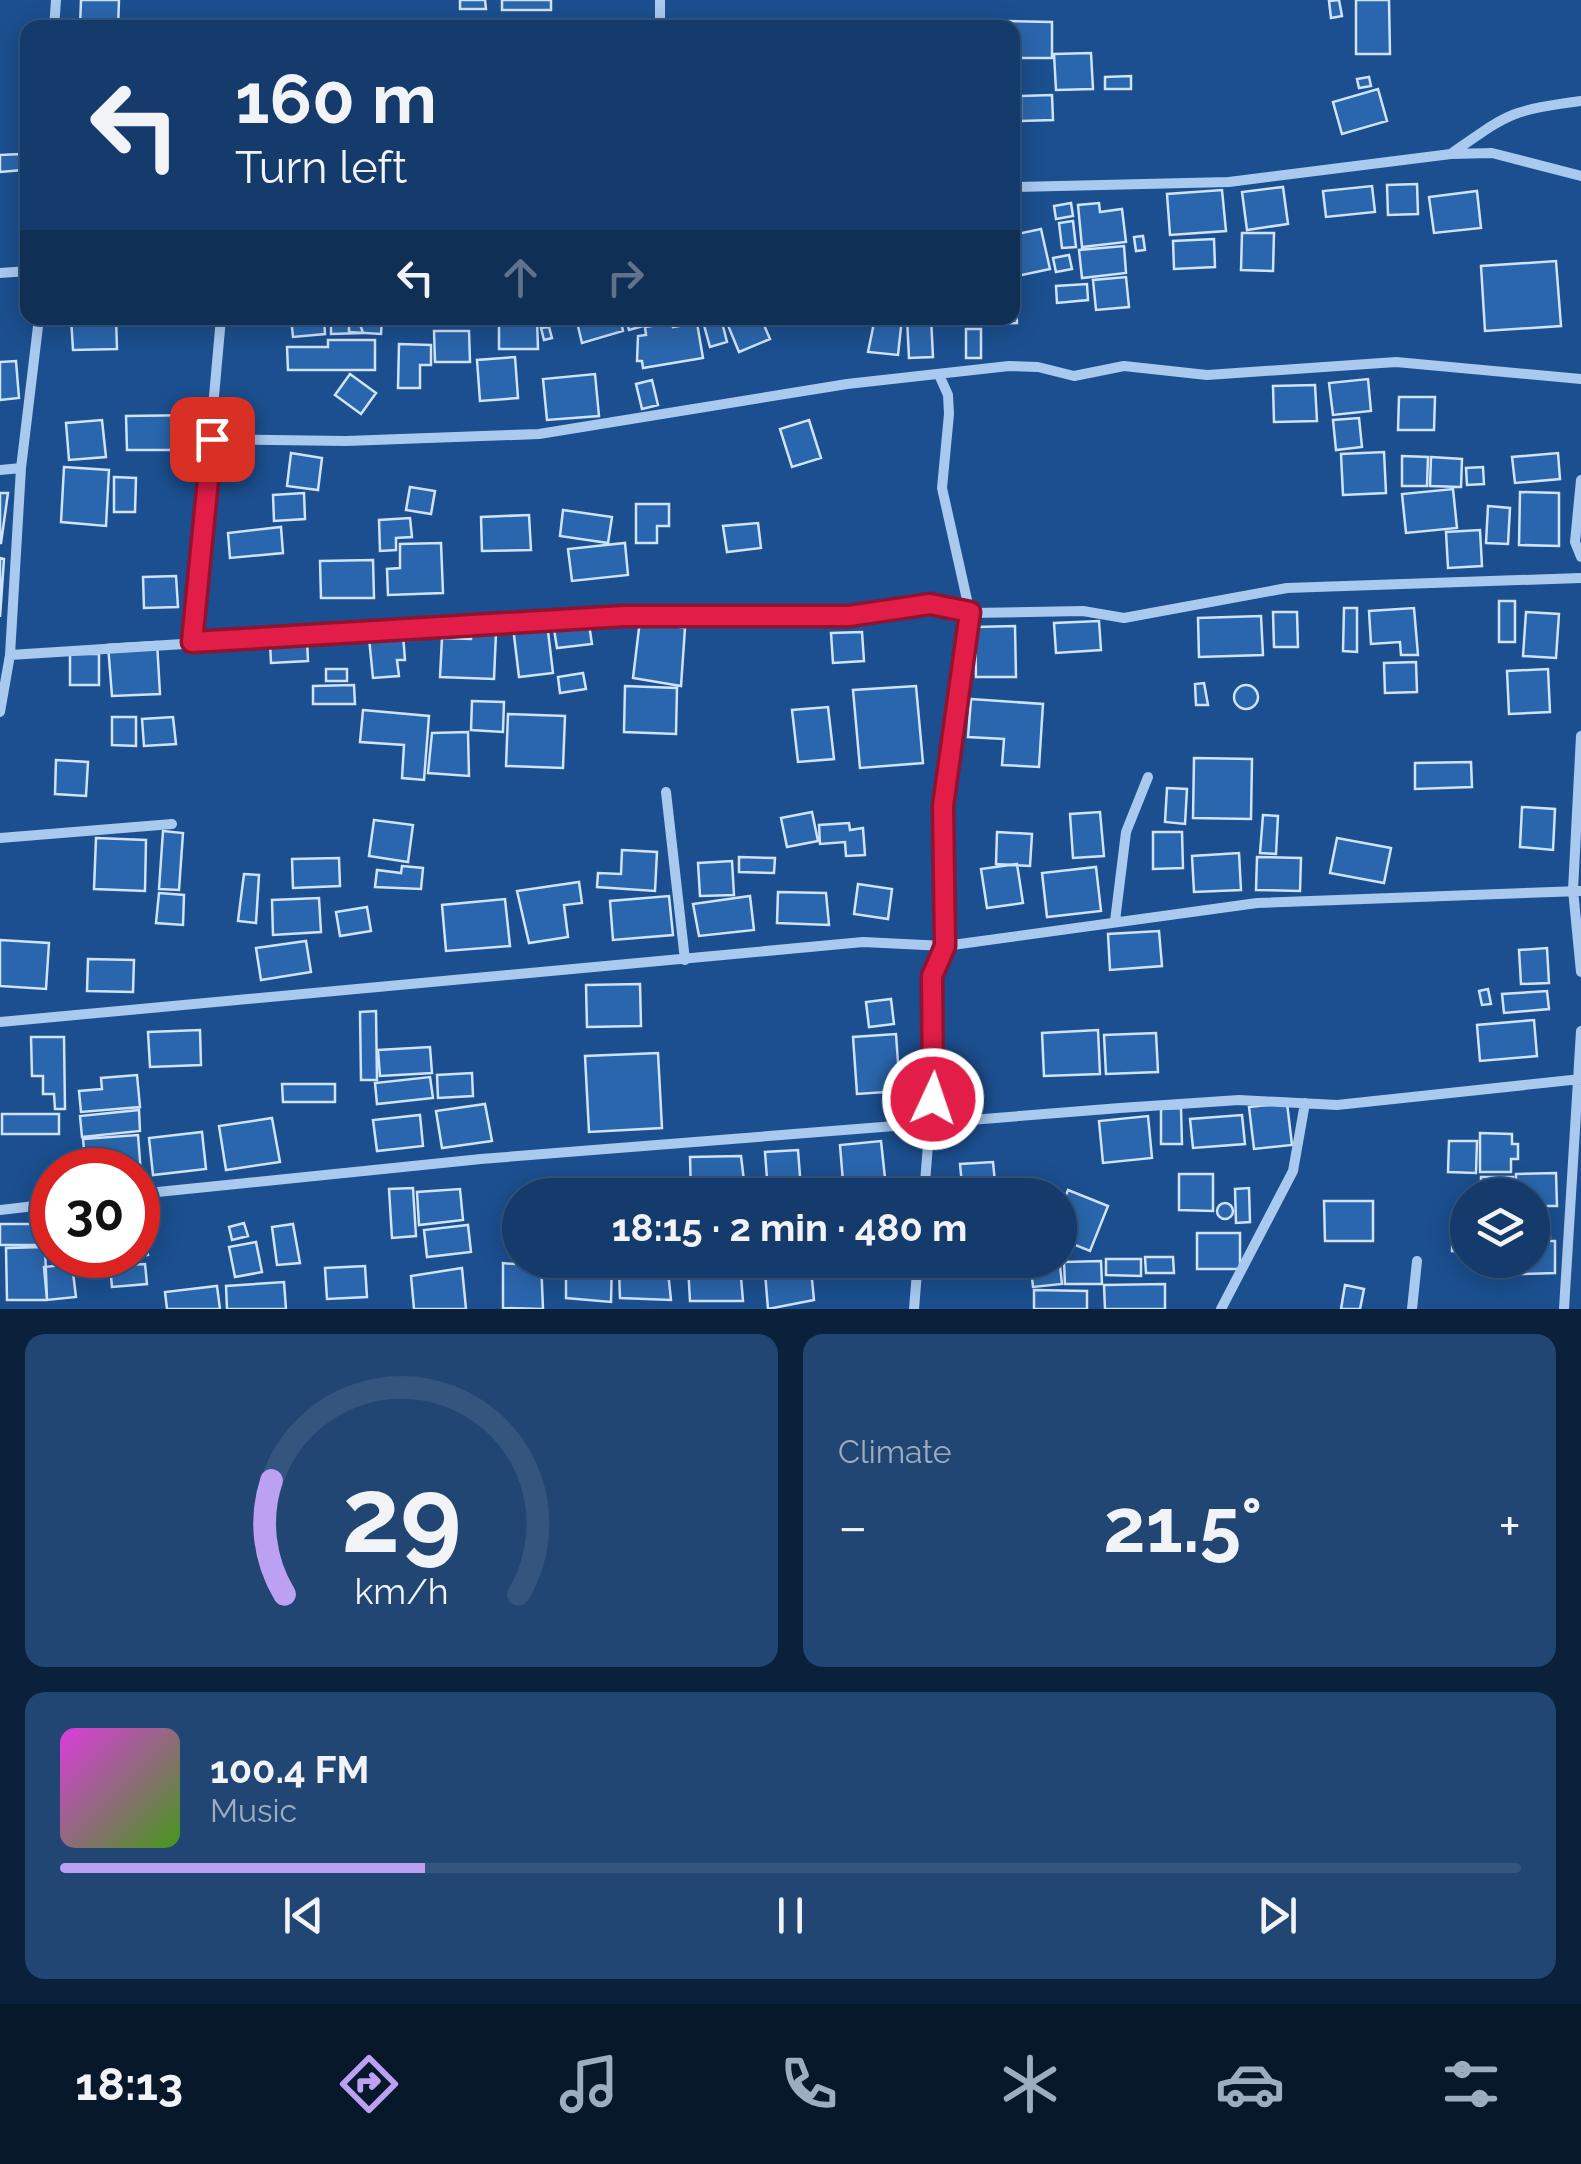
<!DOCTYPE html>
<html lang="en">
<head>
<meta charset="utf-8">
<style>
	:root { --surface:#143b6b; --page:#214673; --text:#f1f3f6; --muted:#9dadc1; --line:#33557e; --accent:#bca0f2 }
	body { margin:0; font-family:Raleway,sans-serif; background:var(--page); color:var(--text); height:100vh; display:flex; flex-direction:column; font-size:38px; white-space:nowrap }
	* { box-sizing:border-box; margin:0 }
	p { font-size:32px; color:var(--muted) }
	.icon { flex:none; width:55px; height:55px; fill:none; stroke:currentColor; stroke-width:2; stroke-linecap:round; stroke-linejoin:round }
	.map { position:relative; height:1309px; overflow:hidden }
	.panel { display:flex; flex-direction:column; gap:25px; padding:25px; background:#0b203b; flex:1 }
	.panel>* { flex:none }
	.guide { position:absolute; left:20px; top:20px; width:1000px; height:305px; border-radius:20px; box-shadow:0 5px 25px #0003,0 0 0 2px var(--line); background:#143b6b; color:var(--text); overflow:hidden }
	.controls { position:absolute; left:1450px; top:1178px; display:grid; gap:20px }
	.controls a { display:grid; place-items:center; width:100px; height:100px; border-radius:50%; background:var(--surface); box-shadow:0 5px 25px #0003,0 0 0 2px var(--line); font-size:50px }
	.speed { position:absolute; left:30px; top:1148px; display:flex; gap:20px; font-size:50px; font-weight:700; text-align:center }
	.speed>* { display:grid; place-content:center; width:130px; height:130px; border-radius:50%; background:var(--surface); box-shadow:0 5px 25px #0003,0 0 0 2px var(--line); line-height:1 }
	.speed .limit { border:15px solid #d22; background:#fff; color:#111 }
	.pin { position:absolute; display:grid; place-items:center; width:85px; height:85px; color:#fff; margin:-42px; border-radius:20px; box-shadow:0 5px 15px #0006 }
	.me { position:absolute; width:110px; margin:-55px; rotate:3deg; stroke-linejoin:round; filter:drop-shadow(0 0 8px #0008) }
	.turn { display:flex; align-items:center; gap:35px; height:210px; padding:0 50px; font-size:45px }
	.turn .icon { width:130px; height:130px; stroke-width:2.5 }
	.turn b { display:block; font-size:70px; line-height:85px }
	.lanes { display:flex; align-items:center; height:95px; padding:0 50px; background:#0003; justify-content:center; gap:50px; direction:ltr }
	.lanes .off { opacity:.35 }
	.big { font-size:75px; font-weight:700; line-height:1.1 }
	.panel .widget { flex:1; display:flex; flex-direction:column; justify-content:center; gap:15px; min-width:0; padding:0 35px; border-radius:20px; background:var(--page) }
	.panel .dial { align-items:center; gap:0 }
	.dial svg { height:260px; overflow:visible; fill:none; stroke:var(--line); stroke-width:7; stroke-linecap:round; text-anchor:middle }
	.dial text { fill:var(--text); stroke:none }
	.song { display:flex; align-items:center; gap:30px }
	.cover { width:120px; height:120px; border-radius:15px; background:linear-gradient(135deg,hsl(300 70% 55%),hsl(100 70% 35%)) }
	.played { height:10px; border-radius:5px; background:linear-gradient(90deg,var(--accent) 25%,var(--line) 25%) }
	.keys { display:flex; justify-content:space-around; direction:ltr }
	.heat { display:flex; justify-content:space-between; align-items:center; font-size:55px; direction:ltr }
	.panel .tiles { flex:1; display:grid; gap:25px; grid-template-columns:1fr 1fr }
	.widget:last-child { grid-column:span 2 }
	.trip { position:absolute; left:502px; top:1178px; width:575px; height:100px; border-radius:50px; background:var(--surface); box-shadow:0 5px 25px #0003,0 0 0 2px var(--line); font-weight:700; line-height:100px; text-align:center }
	.tabs { display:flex; height:160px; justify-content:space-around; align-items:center; background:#08182b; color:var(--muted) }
	.tabs .icon { width:70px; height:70px }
	.tabs .on { color:var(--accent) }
	.tabs b { font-size:45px; color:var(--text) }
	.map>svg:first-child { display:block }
</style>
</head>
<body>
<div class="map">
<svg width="1581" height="1309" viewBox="0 0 1581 1309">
	<rect width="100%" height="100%" fill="#1b4f8f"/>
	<path fill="#2a66ad" stroke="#cfe3fa" stroke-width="2.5" d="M81 0H119L118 28H80Z
		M460 0H485L486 9H460Z
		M502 0H551V10H502Z
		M1339 0 1342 16 1331 18 1329 1Z
		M1356 0H1389L1390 54H1356Z
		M678 20 708 21V28H678Z
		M1009 21 1052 22V58H1012Z
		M1091 53 1093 89 1056 90 1054 54Z
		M1131 76V89H1105V77Z
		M1369 77 1371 86 1359 88 1357 79Z
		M1378 89 1387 121 1342 134 1333 102Z
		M1052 95 1053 120 1021 121V96Z
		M21 154 22 170 0 172V155Z
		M1417 184 1418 214 1388 215 1387 185Z
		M1372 186 1375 212 1326 217 1323 191Z
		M1283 187 1288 224 1247 230 1242 192Z
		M1222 190 1226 231 1170 235 1167 194Z
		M1477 191 1481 228 1434 233 1429 197Z
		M1071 203 1073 216 1056 219 1054 206Z
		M1099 203 1100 212 1122 209 1126 242 1082 247 1078 205Z
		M1073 221 1076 247 1062 248 1059 223Z
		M1041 229 1050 269 1012 277V235Z
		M1242 233H1274L1273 271 1241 270Z
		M1143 236 1145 250 1136 251 1134 237Z
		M1214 239 1215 267 1174 269 1173 241Z
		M1124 246 1126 273 1082 278 1079 250Z
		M1069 255 1072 269 1056 272 1053 258Z
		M1556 261 1561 326 1485 331 1481 266Z
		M1126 277 1129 307 1096 310 1093 280Z
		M1087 284 1088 300 1057 303 1056 286Z
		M1015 289 1017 323 986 324V318H1012Z
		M71 318H116L117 349 73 350Z
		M291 318H324L325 334 293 337Z
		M331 318H358L363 333 331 334Z
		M349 318H382L381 334 349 332Z
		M576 318H620L623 331 582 343Z
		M625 318H672L629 330Z
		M702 318H721L727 342 710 347Z
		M725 318H761L770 339 739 352Z
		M875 318H902L898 355 868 352Z
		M907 318H931L933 357 909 358Z
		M499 319H537L538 349H499Z
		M672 323 673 327 697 323 703 358 643 368 642 361H637L638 336 646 335 645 327Z
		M549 327 552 338 544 340 541 328Z
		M966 329H981V358H966Z
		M434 331H469L470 362H435Z
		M328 340H375V370H288L287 347H328Z
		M399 344 431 345V365H420V388H398Z
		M515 357 518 398 480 401 477 360Z
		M16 361 19 398 0 400V362Z
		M350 374 376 393 361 414 335 395Z
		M595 374 599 416 547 420 543 379Z
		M1368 379 1371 411 1333 415 1329 383Z
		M652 380 658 405 642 409 636 384Z
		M1315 385 1317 421 1274 422 1273 386Z
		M1399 397H1435L1434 430H1398Z
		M199 415V450H127L126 416Z
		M1359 418 1362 447 1336 450 1333 420Z
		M102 420 106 457 69 460 66 423Z
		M809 420 821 458 792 467 780 429Z
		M1384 452 1386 493 1343 495 1341 454Z
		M291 453 322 458 318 490 287 486Z
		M1558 453 1560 479 1515 483 1512 457Z
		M1402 456 1428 457 1427 486H1402Z
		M1431 457 1462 459 1461 487 1430 486Z
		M64 467 109 470 106 526 61 522Z
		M1483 467 1484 484 1467 485 1466 468Z
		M114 477 136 478 135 512H114Z
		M410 487 435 491 431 514 406 510Z
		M1453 489 1457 528 1406 533 1402 494Z
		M1520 492 1559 493V546L1519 545Z
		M0 493H8L1 543H0Z
		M304 493 305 519 274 521 273 495Z
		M636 504H669V526H657V543H636Z
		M1488 506 1510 508 1508 544 1486 543Z
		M563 510 612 517 608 543 560 536Z
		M529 515 531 550 482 551 481 517Z
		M410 518 412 537 396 538V550L380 551 379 520Z
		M758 523 761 548 727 552 723 526Z
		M281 527 283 553 230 558 228 533Z
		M1480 530 1482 566 1448 568 1446 532Z
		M441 543 443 593 388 595 387 569 400 568V544Z
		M625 543 628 575 572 581 568 549Z
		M0 558 4 559 0 617Z
		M373 560 374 598H321L320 561Z
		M176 576 178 607 144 608 143 577Z
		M1499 601H1515V642H1499Z
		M1344 608H1357V652L1343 651Z
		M1414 608 1418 655H1401L1400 642 1371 644 1369 611Z
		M1273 612H1297L1298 647H1274Z
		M1526 612 1559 614 1556 658 1523 656Z
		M1261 616 1263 655 1199 657 1198 618Z
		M588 618 592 644 557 648 553 623Z
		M640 620 685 628 681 686 633 678Z
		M1099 621 1101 650 1056 653 1054 623Z
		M547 623 553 673 519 677 513 627Z
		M1015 626 1016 677H976L975 627Z
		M472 632 496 633 494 679 440 677 442 638 471 639Z
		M862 632 864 661 833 663 831 633Z
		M403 635 405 660H397L399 676 373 678 369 638Z
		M307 640 308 661 271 663 270 643Z
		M157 642 160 694 112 696 108 645Z
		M70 654H99V685H70Z
		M1416 662 1417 692 1385 693 1384 663Z
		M326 669H347V681H326Z
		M1548 669 1550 712 1509 714 1507 671Z
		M583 673 586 689 560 693 558 677Z
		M1204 683 1208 705H1196L1195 684Z
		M1234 697a12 12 0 1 1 24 0a12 12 0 1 1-24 0Z
		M354 685 355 704H313V686Z
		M625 686 677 688 676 734 624 732Z
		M916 686 923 763 860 768 853 690Z
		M971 699 1043 704 1039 767 1002 765 1004 739 968 737Z
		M472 701 504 702 503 732 471 730Z
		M828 707 834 759 798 762 792 710Z
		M363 710 429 716 424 780 402 778 404 745 360 742Z
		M508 714 565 716 563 768 506 766Z
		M112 717H136V746L112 745Z
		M173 717 176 744 144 746 142 719Z
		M468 732 469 776 428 773 432 733Z
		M1194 758 1252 759 1251 819 1193 818Z
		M56 760 88 762 86 796 55 794Z
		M1471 762 1472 787 1415 789V763Z
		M1167 788 1187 789 1185 824 1165 822Z
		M1522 807 1555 809 1553 850 1520 847Z
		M812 812 818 841 787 847 781 818Z
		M1100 812 1104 856 1073 858 1070 814Z
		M1263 815 1278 816 1276 854 1260 853Z
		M374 820 413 825 408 862 369 856Z
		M849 823 850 830 863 828 865 855 846 856 845 842 820 844 819 825Z
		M163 831 183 833 179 890 159 889Z
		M997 832 1032 834 1030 866 996 864Z
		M1153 832H1182L1183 868 1153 869Z
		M96 838 146 840 145 891 94 889Z
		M1337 838 1391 848 1384 883 1330 873Z
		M622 850 657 852 655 891 597 887 598 873 621 874Z
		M1239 853 1241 890 1194 892 1192 856Z
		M739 857 775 858 774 873 739 872Z
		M1257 857 1301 858 1300 891 1256 890Z
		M339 858 340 886 293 888 292 859Z
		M732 861 734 895 700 896 698 863Z
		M1017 864 1023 903 987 908 981 869Z
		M402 866 423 868 421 889 375 887 377 870 401 873Z
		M1096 867 1101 911 1047 917 1042 873Z
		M244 874 259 875 256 923 238 921Z
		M579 882 582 903 564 905 568 937 529 943 517 891Z
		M858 884 892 889 888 919 854 914Z
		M778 892 826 893 829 925 777 923Z
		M159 893 184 895 183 925 156 923Z
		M669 896 673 935 613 940 610 901Z
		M750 896 754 930 699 936 693 904Z
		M319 898 321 932 273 935 272 900Z
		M505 899 510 946 446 951 442 905Z
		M367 907 371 931 340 936 336 912Z
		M1159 931 1162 966 1110 970 1108 934Z
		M0 940 49 943 46 989 0 986Z
		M306 941 311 972 261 980 256 948Z
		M1547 948 1549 983 1521 984 1519 950Z
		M88 959 134 960 133 992 87 991Z
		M640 984 641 1026 587 1027 586 985Z
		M1488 989 1491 1004 1482 1005 1479 991Z
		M1547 991 1549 1009 1504 1013 1502 994Z
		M891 999 894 1024 869 1027 866 1002Z
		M376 1011 377 1080H361L360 1012Z
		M1534 1020 1537 1056 1480 1061 1477 1025Z
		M200 1030 201 1065 150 1067 148 1032Z
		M1098 1030 1100 1074 1044 1076 1042 1033Z
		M1156 1033 1158 1072 1106 1074 1104 1035Z
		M896 1034 900 1091 857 1094 853 1037Z
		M31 1037H64L65 1109H55L54 1094H43V1076H32Z
		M430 1047 432 1073 380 1076 378 1050Z
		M658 1053 662 1128 589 1132 585 1056Z
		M472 1073 473 1096 438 1098 437 1075Z
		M137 1075 140 1107 81 1112 79 1091 102 1089 101 1078Z
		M430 1077 433 1098 377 1104 375 1083Z
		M282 1084H335V1102H283Z
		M1287 1103 1292 1145 1254 1149 1249 1107Z
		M485 1104 492 1141 442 1148 436 1111Z
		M1181 1108 1182 1144H1161V1109Z
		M139 1110 140 1131 82 1137 80 1116Z
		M2 1114H59V1134H2Z
		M420 1115 423 1146 377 1151 373 1120Z
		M1242 1115 1245 1144 1193 1148 1190 1119Z
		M1148 1116 1152 1158 1103 1163 1099 1121Z
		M272 1118 280 1162 226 1170 219 1126Z
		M202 1132 206 1169 153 1175 149 1138Z
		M1480 1133 1512 1134V1144H1518V1159H1511V1172H1480Z
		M138 1135 141 1174 138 1170H86L83 1139Z
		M881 1141 885 1178 843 1182 840 1145Z
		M1449 1141H1477L1476 1173 1448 1172Z
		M798 1150 801 1189 768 1192 765 1152Z
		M741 1156 745 1189 691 1192 690 1157Z
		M993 1162 996 1193 963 1195 960 1164Z
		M1556 1173 1557 1206H1532V1195H1516V1174Z
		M1179 1174H1213V1211L1179 1210Z
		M1481 1177H1513V1195H1481Z
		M413 1188 416 1236 392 1238 389 1189Z
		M1249 1188 1250 1222 1236 1223 1235 1189Z
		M460 1189 463 1220 419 1225 417 1192Z
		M1068 1190 1108 1206 1090 1251 1060 1239V1210Z
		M1324 1201H1373V1241H1325Z
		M1217 1211a8 8 0 1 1 16 0a8 8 0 1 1-16 0Z
		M1548 1217 1550 1237 1532 1238V1218Z
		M138 1218H142L148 1255 98 1262 97 1255H138Z
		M1453 1219H1468V1252L1452 1251Z
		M244 1223 248 1236 232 1240 229 1227Z
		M0 1224H52V1245H0Z
		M293 1224 300 1263 277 1265 272 1227Z
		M468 1225 471 1252 427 1257 424 1230Z
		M1197 1233H1240V1269H1197Z
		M1532 1241H1555V1273L1522 1274 1521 1260H1532Z
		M256 1242 262 1272 235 1277 229 1247Z
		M45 1247 47 1300H7L6 1248Z
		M54 1255H72V1264L54 1265Z
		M1145 1257H1173L1174 1273H1146Z
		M515 1259 541 1260 543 1309 503 1308V1263L514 1264Z
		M1106 1259H1141V1276L1106 1275Z
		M566 1260H612L611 1302 566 1298Z
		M764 1260H810L814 1300 768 1309Z
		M643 1261 667 1262 671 1300 620 1298 619 1270 643 1268Z
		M1101 1261 1102 1284H1065L1064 1262Z
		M72 1264 76 1297 47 1300 44 1267Z
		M145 1264 147 1284 112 1287 110 1266Z
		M365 1266 367 1297 327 1299 325 1268Z
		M688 1266H740L743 1301H690Z
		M1060 1266 1062 1284 1033 1287 1031 1269Z
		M462 1268 466 1309H414L411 1276Z
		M284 1282 286 1309H227L226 1286Z
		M1165 1284V1309H1105L1104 1285Z
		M1345 1285 1364 1289 1360 1309H1341Z
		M217 1286 220 1309H167L165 1292Z
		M1034 1290 1087 1291V1309H1034Z"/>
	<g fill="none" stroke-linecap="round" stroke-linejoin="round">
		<path stroke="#a9c9ee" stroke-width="10" d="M660 0V28
			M54 28 56 0
			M1452 153C1510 113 1508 111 1581 101
			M1012 187 1229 182 1451 154 1492 153 1581 176
			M0 273 28 271
			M212 439 346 441 539 434 847 384 1009 366 1038 367 1074 376 1124 366 1207 375 1396 362 1581 379
			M0 470 21 468
			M1581 480 1575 542 1581 557
			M192 642 221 318
			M10 655 624 616 849 615 931 604 970 613 1083 611 1124 618 1287 588 1581 578
			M0 712 10 655 21 468 39 318
			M1581 736 1573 890 1581 972
			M666 792 685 960
			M0 838 172 824
			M1115 921 1126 832 1148 777
			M0 1022 863 942 945 946 1257 903 1581 891
			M138 1194 481 1159 1120 1108 1239 1100 1337 1105 1581 1079
			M924 1195 936 1045 932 977 945 946 943 805 970 613 942 488 949 414 948 395 940 377
			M0 1210 52 1204
			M914 1309 918 1260
			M1221 1309 1293 1171 1305 1103
			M1412 1309 1417 1261
			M1564 1309 1581 1031"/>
	</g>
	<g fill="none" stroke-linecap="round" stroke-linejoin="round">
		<defs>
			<path id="route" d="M212 439 192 642 624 616H849L930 604 970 612 943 806 945 946 932 976 933 1099"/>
		</defs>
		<use href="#route" stroke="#92132f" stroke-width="25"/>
		<use href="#route" stroke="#e11d48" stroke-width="18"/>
	</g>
</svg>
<div class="controls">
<a><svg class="icon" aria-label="layers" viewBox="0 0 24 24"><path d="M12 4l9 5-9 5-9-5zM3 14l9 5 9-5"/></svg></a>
</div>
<div class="speed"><div class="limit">30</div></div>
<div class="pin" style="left:212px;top:439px;background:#d93025"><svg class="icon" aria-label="arrive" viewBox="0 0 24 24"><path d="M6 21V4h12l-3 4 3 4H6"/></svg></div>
<svg class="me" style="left:933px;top:1099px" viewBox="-20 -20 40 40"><circle r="17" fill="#e11d48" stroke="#fff" stroke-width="3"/><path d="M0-11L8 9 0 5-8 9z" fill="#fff"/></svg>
<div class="trip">18:15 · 2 min · 480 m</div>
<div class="guide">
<div class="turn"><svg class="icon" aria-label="left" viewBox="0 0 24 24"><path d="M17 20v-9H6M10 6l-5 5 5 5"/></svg><div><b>160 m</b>Turn left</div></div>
<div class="lanes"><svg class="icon" aria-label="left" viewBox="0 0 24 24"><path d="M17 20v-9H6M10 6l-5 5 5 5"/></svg><svg class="icon off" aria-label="ahead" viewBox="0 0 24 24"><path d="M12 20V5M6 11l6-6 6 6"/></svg><svg class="icon off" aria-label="right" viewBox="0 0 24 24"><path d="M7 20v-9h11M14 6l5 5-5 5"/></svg></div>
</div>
</div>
<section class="panel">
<div class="tiles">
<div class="widget dial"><svg viewBox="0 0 100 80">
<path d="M14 69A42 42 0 1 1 86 69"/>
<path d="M14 69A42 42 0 0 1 10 34" stroke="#bca0f2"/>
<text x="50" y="56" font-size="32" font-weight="700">29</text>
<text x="50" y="72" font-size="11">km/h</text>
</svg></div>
<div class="widget"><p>Climate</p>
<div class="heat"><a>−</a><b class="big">21.5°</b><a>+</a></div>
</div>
<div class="widget">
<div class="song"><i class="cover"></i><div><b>100.4 FM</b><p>Music</p></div></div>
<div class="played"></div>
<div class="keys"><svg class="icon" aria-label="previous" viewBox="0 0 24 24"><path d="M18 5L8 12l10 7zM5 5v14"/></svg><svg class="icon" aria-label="pause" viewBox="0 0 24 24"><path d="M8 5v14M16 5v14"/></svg><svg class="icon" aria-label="next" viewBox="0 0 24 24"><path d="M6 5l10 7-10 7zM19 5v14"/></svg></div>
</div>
</div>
</section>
<nav class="tabs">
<b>18:13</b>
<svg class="icon on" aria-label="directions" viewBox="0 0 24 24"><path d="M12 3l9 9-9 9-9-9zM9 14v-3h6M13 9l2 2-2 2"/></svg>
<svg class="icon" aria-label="music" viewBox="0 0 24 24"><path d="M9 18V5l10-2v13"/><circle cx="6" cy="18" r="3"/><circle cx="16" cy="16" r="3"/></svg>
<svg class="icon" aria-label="phone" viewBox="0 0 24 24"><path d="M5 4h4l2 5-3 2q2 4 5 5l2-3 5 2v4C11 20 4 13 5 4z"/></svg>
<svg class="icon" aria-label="climate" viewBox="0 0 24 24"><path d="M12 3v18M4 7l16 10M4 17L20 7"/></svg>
<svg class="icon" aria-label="car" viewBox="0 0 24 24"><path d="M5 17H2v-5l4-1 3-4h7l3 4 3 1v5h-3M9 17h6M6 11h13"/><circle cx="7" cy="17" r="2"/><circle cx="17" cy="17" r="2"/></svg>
<svg class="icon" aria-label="filters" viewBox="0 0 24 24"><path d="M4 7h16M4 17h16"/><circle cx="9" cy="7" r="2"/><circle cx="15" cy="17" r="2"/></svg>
</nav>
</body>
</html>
